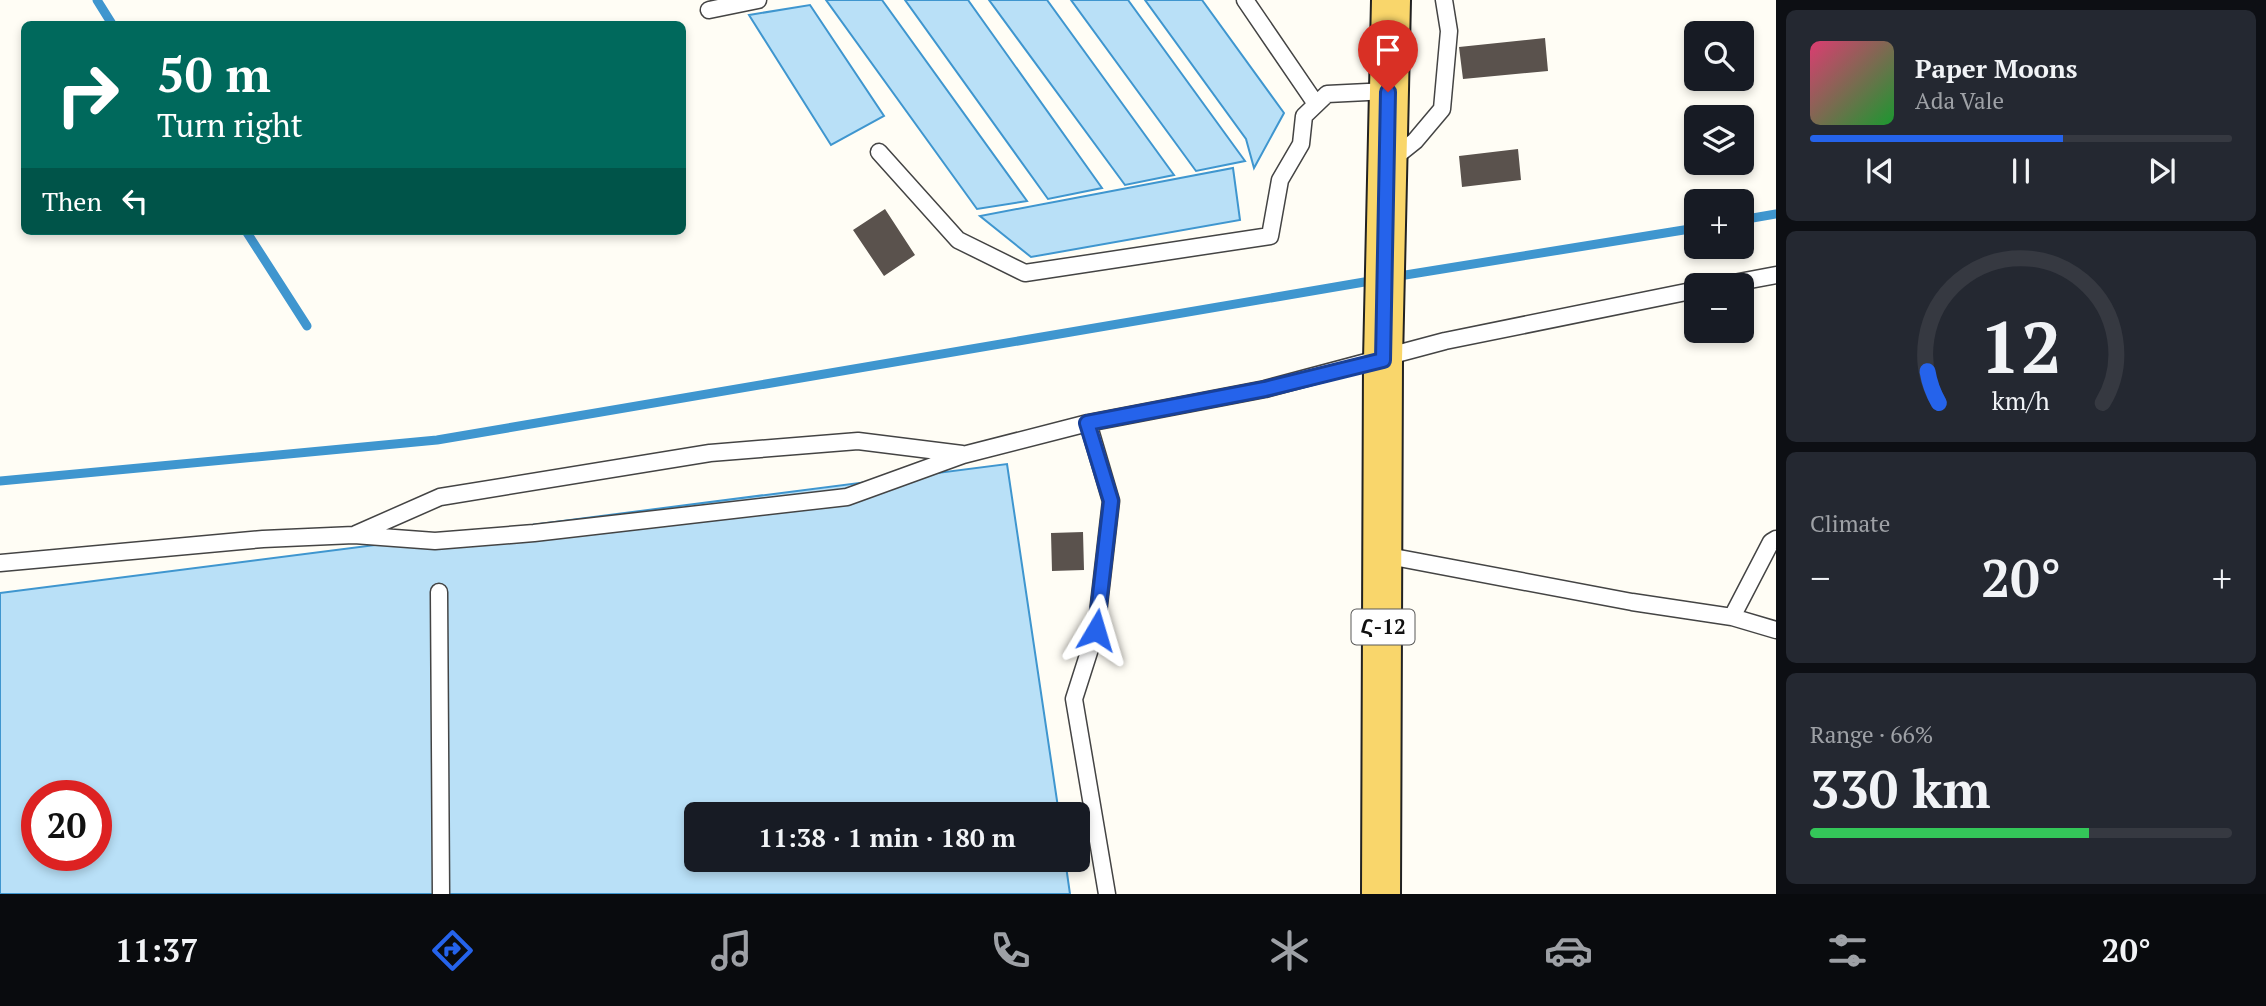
<!DOCTYPE html>
<html lang="en">
<head>
<meta charset="utf-8">
<style>
	:root { --surface:#171b24; --page:#242831; --text:#f1f3f6; --muted:#9ea1a6; --line:#363941; --accent:#2563eb }
	body { margin:0; font-family:"PT Serif","Noto Sans Armenian",serif; background:var(--page); color:var(--text); height:100vh; display:flex; flex-direction:column; font-size:26px; white-space:nowrap }
	* { box-sizing:border-box; margin:0 }
	p { font-size:23px; color:var(--muted) }
	.icon { flex:none; width:38px; height:38px; fill:none; stroke:currentColor; stroke-width:2; stroke-linecap:round; stroke-linejoin:round }
	.map { position:relative; flex:1; overflow:hidden }
	.side { display:flex; flex-direction:column; gap:10px; padding:10px; background:#0d0f14; width:490px }
	.side>* { flex:none }
	.hud { position:absolute; left:21px; top:21px; width:665px; height:214px; border-radius:10px; box-shadow:0 4px 10px #0003; background:#00695c; color:#fff; overflow:hidden }
	.controls { position:absolute; left:1684px; top:21px; display:grid; gap:14px }
	.controls a { display:grid; place-items:center; width:70px; height:70px; border-radius:10px; background:var(--surface); box-shadow:0 4px 10px #0003; font-size:35px }
	.speed { position:absolute; left:21px; top:780px; display:flex; gap:14px; font-size:35px; font-weight:700; text-align:center }
	.speed>* { display:grid; place-content:center; width:91px; height:91px; border-radius:50%; background:var(--surface); box-shadow:0 4px 10px #0003; line-height:1 }
	.speed .limit { border:10px solid #d22; background:#fff; color:#111 }
	.pin { position:absolute; display:grid; place-items:center; width:60px; height:60px; color:#fff; margin:-72px -30px; border-radius:50% 50% 50% 0; rotate:-45deg; box-shadow:0 0 7px #0007 }
	.pin .icon { rotate:45deg }
	.me { position:absolute; width:77px; margin:-38px; rotate:7deg; stroke-linejoin:round; filter:drop-shadow(0 0 5px #0008) }
	.turn { display:flex; align-items:center; gap:24px; height:147px; padding:0 21px; font-size:32px }
	.turn .icon { width:91px; height:91px; stroke-width:2.5 }
	.turn b { display:block; font-size:49px; line-height:60px }
	.then { display:flex; align-items:center; height:66px; padding:0 21px; background:#0003; gap:14px; font-size:26px }
	.big { font-size:52px; font-weight:700; line-height:1.1 }
	.side .card { flex:1; display:flex; flex-direction:column; justify-content:center; gap:10px; min-width:0; padding:0 24px; border-radius:10px; background:var(--page) }
	.side .dial { align-items:center; gap:0 }
	.dial svg { height:182px; overflow:visible; fill:none; stroke:var(--line); stroke-width:7; stroke-linecap:round; text-anchor:middle }
	.dial text { fill:var(--text); stroke:none }
	.song { display:flex; align-items:center; gap:21px }
	.cover { width:84px; height:84px; border-radius:10px; background:linear-gradient(135deg,hsl(340 70% 55%),hsl(130 70% 35%)) }
	.played { height:7px; border-radius:4px; background:linear-gradient(90deg,var(--accent) 60%,var(--line) 60%) }
	.keys { display:flex; justify-content:space-around; direction:ltr }
	.heat { display:flex; justify-content:space-between; align-items:center; font-size:38px; direction:ltr }
	.charge { height:10px; border-radius:5px; background:linear-gradient(90deg,#34c759 66%,var(--line) 0) }
	.trip { position:absolute; left:684px; top:802px; width:406px; height:70px; border-radius:10px; background:var(--surface); box-shadow:0 4px 10px #0003; font-weight:700; line-height:70px; text-align:center }
	.tabs { display:flex; height:112px; justify-content:space-around; align-items:center; background:#090b0e; color:var(--muted) }
	.tabs .icon { width:49px; height:49px }
	.tabs .selected { color:var(--accent) }
	.tabs b { font-size:32px; color:var(--text) }
	main { display:flex; flex:1; min-height:0 }
	.map>svg:first-child { display:block }
</style>
</head>
<body>
<main>
<div class="map">
<svg width="1776" height="894" viewBox="0 0 1776 894">
	<rect width="100%" height="100%" fill="#fffdf5"/>
	<path fill="#b9e0f7" stroke="#3f96cf" stroke-width="2" fill-rule="evenodd" d="M826 0H882L1027 201 977 209Z
		M905 0H968L1102 188 1048 199Z
		M989 0H1047L1174 175 1125 185Z
		M1071 0H1128L1245 161 1196 171Z
		M1145 0H1202L1284 113 1254 168 1246 139Z
		M810 5 884 116 831 145 749 15Z
		M1233 168 1240 220 1031 257 980 216Z
		M1007 464 1059 814H696V859H1065L1070 894H0V593ZM37 796H96V856H37Z"/>
	<g fill="none" stroke-linecap="round" stroke-linejoin="round">
		<path stroke="#3f96cf" stroke-width="9" d="M97 0 112 24
			M1741 220 1776 214
			M246 231 307 326
			M1393 277 1696 228
			M0 481 437 440 1376 280"/>
	</g>
	<path fill="#5a524d" d="M1545 38 1548 71 1463 79 1459 47Z
		M1518 149 1521 180 1462 187 1459 156Z
		M885 209 915 255 884 276 853 230Z
		M1083 532 1084 570 1052 571 1051 533Z"/>
	<g fill="none" stroke-linecap="round" stroke-linejoin="round">
		<defs>
			<path id="service" d="M1245 0 1316 104
				M709 10 758 0
				M879 152 958 240 1025 273 1270 236 1280 180 1301 144 1304 116 1327 94 1388 91
				M1390 161 1415 141 1442 109 1449 31 1444 0
				M1723 285 1776 275
				M1088 423 1111 501 1096 630 1074 699 1107 894
				M356 534 440 497 710 453 858 441 962 454
				M1383 555 1632 602 1732 617 1776 630
				M0 563 263 539 354 535 435 541 534 533 847 497 963 455 1088 423 1265 389 1445 341 1696 290
				M439 592 441 894
				M1732 617 1771 542 1776 539"/>
			<path id="primary" d="M1381 894 1383 360 1391 0"/>
		</defs>
		<use href="#service" stroke="#444" stroke-width="19"/>
		<use href="#primary" stroke="#222" stroke-width="42"/>
		<use href="#service" stroke="#fff" stroke-width="16"/>
		<use href="#primary" stroke="#f9d66b" stroke-width="38"/>
	</g>
	<g fill="none" stroke-linecap="round" stroke-linejoin="round">
		<defs>
			<path id="route" d="M1096 630 1111 501 1087 423 1265 389 1383 360 1388 92"/>
		</defs>
		<use href="#route" stroke="#184099" stroke-width="18"/>
		<use href="#route" stroke="#2563eb" stroke-width="12"/>
	</g>
	<g text-anchor="middle" stroke-width="7" stroke-linejoin="round" paint-order="stroke">
		<rect fill="#fff" stroke="#585858" stroke-width="2" x="1351.5" y="609.5" width="63" height="35" rx="5"/>
		<g font-size="21" font-weight="bold" fill="#111">
			<text x="1383" y="634">Հ-12</text>
		</g>
	</g>
</svg>
<div class="controls">
<a><svg class="icon" aria-label="search" viewBox="0 0 24 24"><circle cx="10" cy="10" r="6"/><path d="M15 15l6 6"/></svg></a>
<a><svg class="icon" aria-label="layers" viewBox="0 0 24 24"><path d="M12 4l9 5-9 5-9-5zM3 14l9 5 9-5"/></svg></a>
<a>+</a>
<a>−</a>
</div>
<div class="speed"><div class="limit">20</div></div>
<div class="pin" style="left:1388px;top:92px;background:#d93025"><svg class="icon" aria-label="arrive" viewBox="0 0 24 24"><path d="M6 21V4h12l-3 4 3 4H6"/></svg></div>
<svg class="me" style="left:1096px;top:630px" viewBox="-20 -20 40 40"><path d="M0-17L14 15 0 8-14 15z" fill="#2563eb" stroke="#fff" stroke-width="4"/></svg>
<div class="trip">11:38 · 1 min · 180 m</div>
<div class="hud">
<div class="turn"><svg class="icon" aria-label="right" viewBox="0 0 24 24"><path d="M7 20v-9h11M14 6l5 5-5 5"/></svg><div><b>50 m</b>Turn right</div></div>
<div class="then">Then<svg class="icon" aria-label="left" viewBox="0 0 24 24"><path d="M17 20v-9H6M10 6l-5 5 5 5"/></svg></div>
</div>
</div>
<section class="side">
<div class="card">
<div class="song"><i class="cover"></i><div><b>Paper Moons</b><p>Ada Vale</p></div></div>
<div class="played"></div>
<div class="keys"><svg class="icon" aria-label="previous" viewBox="0 0 24 24"><path d="M18 5L8 12l10 7zM5 5v14"/></svg><svg class="icon" aria-label="pause" viewBox="0 0 24 24"><path d="M8 5v14M16 5v14"/></svg><svg class="icon" aria-label="next" viewBox="0 0 24 24"><path d="M6 5l10 7-10 7zM19 5v14"/></svg></div>
</div>
<div class="card dial"><svg viewBox="0 0 100 80">
<path d="M14 69A42 42 0 1 1 86 69"/>
<path d="M14 69A42 42 0 0 1 9 55" stroke="#2563eb"/>
<text x="50" y="56" font-size="32" font-weight="700">12</text>
<text x="50" y="72" font-size="11">km/h</text>
</svg></div>
<div class="card"><p>Climate</p>
<div class="heat"><a>−</a><b class="big">20°</b><a>+</a></div>
</div>
<div class="card"><p>Range · 66%</p><b class="big">330 km</b><div class="charge"></div></div>
</section>
</main>
<nav class="tabs">
<b>11:37</b>
<svg class="icon selected" aria-label="directions" viewBox="0 0 24 24"><path d="M12 3l9 9-9 9-9-9zM9 14v-3h6M13 9l2 2-2 2"/></svg>
<svg class="icon" aria-label="music" viewBox="0 0 24 24"><path d="M9 18V5l10-2v13"/><circle cx="6" cy="18" r="3"/><circle cx="16" cy="16" r="3"/></svg>
<svg class="icon" aria-label="phone" viewBox="0 0 24 24"><path d="M5 4h4l2 5-3 2q2 4 5 5l2-3 5 2v4C11 20 4 13 5 4z"/></svg>
<svg class="icon" aria-label="climate" viewBox="0 0 24 24"><path d="M12 3v18M4 7l16 10M4 17L20 7"/></svg>
<svg class="icon" aria-label="car" viewBox="0 0 24 24"><path d="M5 17H2v-5l4-1 3-4h7l3 4 3 1v5h-3M9 17h6M6 11h13"/><circle cx="7" cy="17" r="2"/><circle cx="17" cy="17" r="2"/></svg>
<svg class="icon" aria-label="filters" viewBox="0 0 24 24"><path d="M4 7h16M4 17h16"/><circle cx="9" cy="7" r="2"/><circle cx="15" cy="17" r="2"/></svg>
<b>20°</b>
</nav>
</body>
</html>
